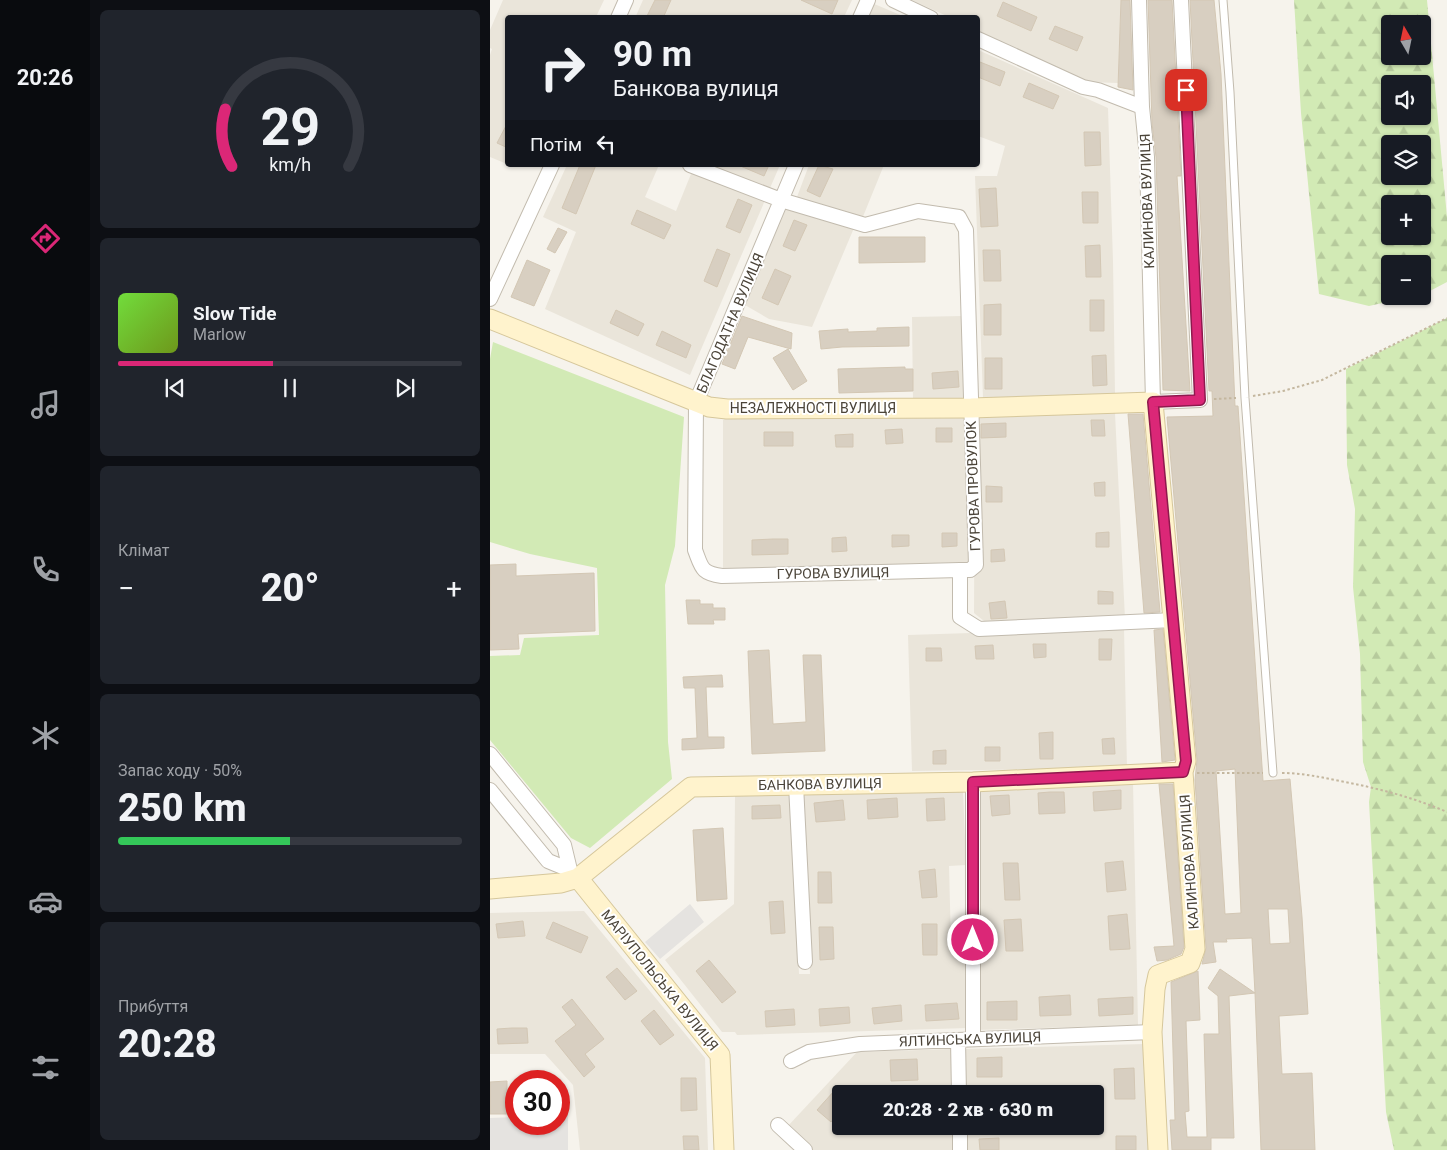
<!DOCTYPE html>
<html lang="uk">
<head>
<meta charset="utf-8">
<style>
	:root { --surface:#171b24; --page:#20242c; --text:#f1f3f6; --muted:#9ea1a6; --line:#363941; --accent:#db2777 }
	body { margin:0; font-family:Roboto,sans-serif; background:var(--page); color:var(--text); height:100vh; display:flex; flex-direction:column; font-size:19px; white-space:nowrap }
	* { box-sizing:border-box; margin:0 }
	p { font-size:16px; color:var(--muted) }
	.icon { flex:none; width:28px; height:28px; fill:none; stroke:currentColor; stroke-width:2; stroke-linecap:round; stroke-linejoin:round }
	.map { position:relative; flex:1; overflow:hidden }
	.details { display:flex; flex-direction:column; gap:10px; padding:10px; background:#0d0f14; width:400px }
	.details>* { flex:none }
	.top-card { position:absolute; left:15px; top:15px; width:475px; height:152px; border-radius:5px; box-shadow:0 1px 4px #0004; background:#171b24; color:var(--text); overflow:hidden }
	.needle { width:32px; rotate:351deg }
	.fabs { position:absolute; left:891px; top:15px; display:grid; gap:10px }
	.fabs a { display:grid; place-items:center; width:50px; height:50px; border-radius:5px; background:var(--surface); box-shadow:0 1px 4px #0004; font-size:25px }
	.speed { position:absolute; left:15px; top:1070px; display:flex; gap:10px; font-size:25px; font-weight:700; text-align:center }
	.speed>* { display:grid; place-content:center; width:65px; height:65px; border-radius:50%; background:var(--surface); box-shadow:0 1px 4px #0004; line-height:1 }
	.speed .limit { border:8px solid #d22; background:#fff; color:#111 }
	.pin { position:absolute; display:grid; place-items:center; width:42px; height:42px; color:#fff; margin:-21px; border-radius:10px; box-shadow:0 2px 8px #0006 }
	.me { position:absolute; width:55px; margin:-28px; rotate:0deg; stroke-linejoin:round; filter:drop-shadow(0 0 4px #0008) }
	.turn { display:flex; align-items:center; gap:18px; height:105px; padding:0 25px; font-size:22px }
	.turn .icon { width:65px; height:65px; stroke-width:2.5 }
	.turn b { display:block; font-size:35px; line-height:42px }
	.then { display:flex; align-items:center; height:48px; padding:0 25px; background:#0003; gap:10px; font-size:19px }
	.big { font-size:38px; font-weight:800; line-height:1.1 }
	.details .widget { flex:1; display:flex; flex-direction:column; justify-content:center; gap:8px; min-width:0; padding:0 18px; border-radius:8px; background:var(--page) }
	.details .dial { align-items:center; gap:0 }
	.dial svg { height:130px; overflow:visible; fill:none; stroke:var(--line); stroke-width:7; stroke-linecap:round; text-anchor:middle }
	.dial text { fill:var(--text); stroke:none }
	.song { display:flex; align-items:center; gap:15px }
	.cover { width:60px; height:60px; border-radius:8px; background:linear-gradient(135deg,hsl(100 70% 55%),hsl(80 70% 35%)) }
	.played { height:5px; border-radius:2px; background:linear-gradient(90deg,var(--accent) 45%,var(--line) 45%) }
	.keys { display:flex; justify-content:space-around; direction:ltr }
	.heat { display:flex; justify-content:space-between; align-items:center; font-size:28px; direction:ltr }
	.charge { height:8px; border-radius:4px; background:linear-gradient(90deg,#34c759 50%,var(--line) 0) }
	.trip { position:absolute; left:342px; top:1085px; width:272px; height:50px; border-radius:5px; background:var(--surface); box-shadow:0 1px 4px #0004; font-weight:800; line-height:50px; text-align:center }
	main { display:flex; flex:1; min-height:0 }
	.tabs { display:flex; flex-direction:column; width:90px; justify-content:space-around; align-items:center; background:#090b0e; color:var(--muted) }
	.tabs .icon { width:35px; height:35px }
	.tabs .current { color:var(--accent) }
	.tabs b { font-size:22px; color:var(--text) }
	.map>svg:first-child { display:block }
</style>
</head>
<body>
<main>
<nav class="tabs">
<b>20:26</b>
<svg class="icon current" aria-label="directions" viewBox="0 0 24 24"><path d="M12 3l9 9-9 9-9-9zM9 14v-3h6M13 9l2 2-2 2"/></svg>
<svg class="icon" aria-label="music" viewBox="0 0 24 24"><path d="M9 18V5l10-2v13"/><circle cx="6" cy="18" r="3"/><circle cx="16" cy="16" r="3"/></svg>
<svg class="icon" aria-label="phone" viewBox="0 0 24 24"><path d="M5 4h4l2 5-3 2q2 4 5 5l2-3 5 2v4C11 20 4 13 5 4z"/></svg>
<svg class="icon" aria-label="climate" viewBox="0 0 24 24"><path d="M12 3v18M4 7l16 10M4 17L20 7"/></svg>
<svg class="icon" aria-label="car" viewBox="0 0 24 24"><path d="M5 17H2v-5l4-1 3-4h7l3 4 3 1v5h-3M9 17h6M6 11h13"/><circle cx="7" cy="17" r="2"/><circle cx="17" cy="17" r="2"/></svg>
<svg class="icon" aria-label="filters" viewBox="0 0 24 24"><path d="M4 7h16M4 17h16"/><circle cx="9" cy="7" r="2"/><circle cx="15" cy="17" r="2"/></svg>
</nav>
<section class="details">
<div class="widget dial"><svg viewBox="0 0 100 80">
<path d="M14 69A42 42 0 1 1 86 69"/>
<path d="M14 69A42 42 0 0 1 10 34" stroke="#db2777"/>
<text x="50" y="56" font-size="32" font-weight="700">29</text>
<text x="50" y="72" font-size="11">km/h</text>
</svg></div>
<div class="widget">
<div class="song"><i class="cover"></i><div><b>Slow Tide</b><p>Marlow</p></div></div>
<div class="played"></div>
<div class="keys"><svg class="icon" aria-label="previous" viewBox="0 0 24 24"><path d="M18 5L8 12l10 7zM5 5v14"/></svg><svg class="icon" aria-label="pause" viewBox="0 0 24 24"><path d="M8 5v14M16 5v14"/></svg><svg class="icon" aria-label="next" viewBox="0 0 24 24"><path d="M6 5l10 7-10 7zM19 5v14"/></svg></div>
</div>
<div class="widget"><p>Клімат</p>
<div class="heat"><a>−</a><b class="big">20°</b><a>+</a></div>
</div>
<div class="widget"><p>Запас ходу · 50%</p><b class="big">250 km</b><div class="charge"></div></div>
<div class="widget"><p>Прибуття</p><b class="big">20:28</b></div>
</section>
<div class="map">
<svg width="957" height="1150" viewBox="0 0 957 1150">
	<defs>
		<pattern id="forest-firs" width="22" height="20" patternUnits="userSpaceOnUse" patternTransform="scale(1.25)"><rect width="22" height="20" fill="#d2eab5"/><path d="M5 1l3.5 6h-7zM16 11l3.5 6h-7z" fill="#b6ca9c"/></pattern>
	</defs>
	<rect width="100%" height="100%" fill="#f6f3ec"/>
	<path fill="#eae5da" d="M13 0H114L106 17 18 18 17 164 0 157V55L2 49 0 48V30Z
		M153 0H362L354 17 145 18Z
		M422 0H631L628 83 597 82 488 31V18L459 17Z
		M382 3 415 17 377 18Z
		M488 50 618 108 623 261 625 394 493 398 485 176H507L515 146 488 136Z
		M77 165H169L155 197 186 211 203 169 276 198 200 375 55 309 86 232 53 217Z
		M219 165H290L280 188Z
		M319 165H394L372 219 307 197Z
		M296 206 364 228 322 327 279 319 255 305Z
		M472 316 476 400H423L422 317Z
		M625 413 635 619 494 621 484 613 485 416Z
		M475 415 481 560 478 562 233 569V420L238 417Z
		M634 628 637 768 422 771 418 635Z
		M643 782 648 1025 487 1030 489 788Z
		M473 789 476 865 459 866 461 944H476L478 1028 247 1035 245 1032H232L175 960 244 904 245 796 301 793 309 974H320L312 794Z
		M94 911 215 1058 218 1150H90L83 1085 55 1054H0V913Z
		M655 1044 658 1150H476L475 1126H606V1094H475L474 1049Z
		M462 1049 463 1094H351V1126H465V1150H323L297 1127 367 1052Z"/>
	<path fill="#d2eab5" d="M3 342 194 417 185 546 175 585 178 742 182 779 100 848 81 838 0 740V656L30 655 34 638 109 635 107 568 40 554 0 542V359Z"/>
	<path fill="url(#forest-firs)" fill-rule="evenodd" d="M804 0H937L957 217V282L936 293 933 294 932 264H900V296H923L879 306 829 294 811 113ZM900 24H932V56H900ZM900 84H932V116H900ZM900 144H932V176H900ZM900 204H932V236H900Z
		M957 318V1150H904L896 1112 879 802 881 787 873 762 870 654 863 587 865 509 857 465 856 369Z"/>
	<path fill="#e5e3e0" d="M200 904 214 922 170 959 155 942Z
		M69 1111H78V1150H0V1118L26 1117V1124H69Z"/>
	<path fill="#d8cfc1" stroke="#d3c7b4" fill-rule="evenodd" d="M165 0H181L173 18H156Z
		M311 0H348L342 14Z
		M631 0H640L643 90 628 87Z
		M658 0H682L691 176H687L700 391 673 390 666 157 662 123Z
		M700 0H724L731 74 745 406H748L773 781 800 779 812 917 818 1014 789 1016 792 1074 822 1073 825 1150H771L765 993 739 996 744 1138H721V1150H682L680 1120H685L681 982 708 971 710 1020 696 1021 699 1111 695 1112 697 1137H717L714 1034H729L728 996 718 988 730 969 765 993 762 938 736 939 737 942H723L726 962 712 964 716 948 705 780 707 760 677 417 723 416 722 391H719ZM745 769 751 913 735 914 726 771ZM778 909H798L800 943 780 944Z
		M513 2 547 17 541 31 507 16Z
		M565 26 593 37 587 51 559 39Z
		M490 62 515 72 510 86 488 77V67Z
		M539 83 569 96 563 109 533 97Z
		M18 122V148L7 143Z
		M594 132H610L611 165 595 166Z
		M90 165H106L86 214 72 208Z
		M248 165H279L274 176Z
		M329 165 343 169 330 197 317 191Z
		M506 188 508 226 491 227 489 189Z
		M592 192H608V223H593Z
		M248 199 262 205 250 233 236 227Z
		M147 210 181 225 174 239 141 224Z
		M304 220 317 225 305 251 293 246Z
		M68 228 77 232 65 253 57 249Z
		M369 237H435V262L369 263Z
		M610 245 611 277H596L595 246Z
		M227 249 240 254 227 287 214 281Z
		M493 250H510L511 281H494Z
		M37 260 60 270 44 306 21 297Z
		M285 269 301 276 288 305 272 298Z
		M600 300H614V331H600Z
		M511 304V335H494V305Z
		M126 310 154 324 148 336 120 323Z
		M252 316 302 333 301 349 258 337 245 369 232 364Z
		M419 327V346L352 347 331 349 329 331 358 329V332L387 331V328Z
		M172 331 201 345 196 358 166 345Z
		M298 349 317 381 303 390 283 358Z
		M616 355 617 385 603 386 602 356Z
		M495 358H512V389H495Z
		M415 367V369H423V391L349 393 348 369Z
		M468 371 469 387 443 389 442 373Z
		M638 414H653L670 612 654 613Z
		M601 420H614L615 436H602Z
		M516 423V437L491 438V424Z
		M446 428H462V442H446Z
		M412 429 413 443 396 444 395 430Z
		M274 432H303V446H274Z
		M363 434V447H346L345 435Z
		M615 482V496H605L604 483Z
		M496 486 512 487V502H496Z
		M619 532V547H606V533Z
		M452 533H467V546L452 547Z
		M402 535H419V546L402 547Z
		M356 537 357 551 342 552V538Z
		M283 539H298V554L262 555V540Z
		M514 549 515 561 501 562V550Z
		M26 564V576L104 573 105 631 28 634 29 649 0 650V565Z
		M608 591 623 592V604H608Z
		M196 600H210V604H223V608H235V620H223L224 624H198Z
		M515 601 517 618 501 619 499 603Z
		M673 629 685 760 672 762 664 630Z
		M609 639H622L621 660H609Z
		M543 644H556V657L544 658Z
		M503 645 504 659H486L485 646Z
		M436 648H451L452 661H436Z
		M279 650 283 724 316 722 313 655H331L335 751 262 754 258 651Z
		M232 675 233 687H216L218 737H234V748L192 750V739L207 738 205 688H194L193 677Z
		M563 732V759H550L549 733Z
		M624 738 625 754H613L612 739Z
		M495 747H510V761H495Z
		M456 750V764H443V751Z
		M669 784H683L694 947 691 954 677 960 667 961 664 947 684 946Z
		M631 790V809L604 811 603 792Z
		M560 792H574L575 813 549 814 548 793Z
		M519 795 520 814 502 816 500 796Z
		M407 798 408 817 378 819 377 800Z
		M454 798 455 820 437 821 436 799Z
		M353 800 355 820 326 822 324 803Z
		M290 805 291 818 262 819V806Z
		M233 828 237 899 207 901 203 830Z
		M633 861 636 890 617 892 615 863Z
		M513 863H528L530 900H515Z
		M445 869 447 897 432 898 429 871Z
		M328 872H341L342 903H328Z
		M293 901 295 933 281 934 279 902Z
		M637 914 640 949 620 950 618 916Z
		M531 919 533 951H516L514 920Z
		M33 921 35 936 8 938 6 924Z
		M63 922 98 937 91 953 56 938Z
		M432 924H447V955H433Z
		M329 927H343L344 959 330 960Z
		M219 960 246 992 232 1003 206 971Z
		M127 968 147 991 135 1000 116 977Z
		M580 995 581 1015 550 1016 549 997Z
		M643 997V1014L609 1016 608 999Z
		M82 999 114 1039 95 1054 105 1067 94 1077 65 1041 86 1025 72 1007Z
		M527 1001V1020H497V1002Z
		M467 1003 469 1019 436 1021 435 1005Z
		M411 1005 412 1021 384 1024 382 1008Z
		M359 1007 360 1023 330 1026 329 1009Z
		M304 1009 305 1025 276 1027 275 1011Z
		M164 1010 184 1035 170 1045 151 1021Z
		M22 1028H37L38 1043 8 1044 7 1029Z
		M512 1057V1077H487V1058Z
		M427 1059 428 1080 401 1081 400 1060Z
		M644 1068 645 1099H625L624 1069Z
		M191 1078H206L207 1110 191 1111Z
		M17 1081V1101H26V1114H0V1082Z
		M344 1091 351 1098V1111L341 1122 327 1110Z
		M193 1136H208L209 1150H194Z
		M626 1136H646V1150H626Z
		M509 1138V1150H490L489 1139Z"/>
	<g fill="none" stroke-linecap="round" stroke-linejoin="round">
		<defs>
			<path id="lane" d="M733 0 740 92 755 398 783 773"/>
			<path id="street" d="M403 0 441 18
				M649 0 652 107 657 157 663 402 710 400 691 0
				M128 18 136 0
				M370 18 378 0
				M488 39 593 87 608 90 652 107
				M200 165 291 200 375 225 428 211 469 217 476 230 486 565 480 570H470V617L489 629 684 620
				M306 165 206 402 205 550C212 568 211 573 232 576L470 570
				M0 299 62 165
				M0 754 74 845 80 870
				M306 785 315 962
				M0 790 58 861 80 870 84 874
				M483 1039V782
				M468 1040 469 1094
				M301 1061 319 1052 370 1044 662 1032
				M288 1125 315 1150
				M470 1126V1150"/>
			<path id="secondary" d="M0 319 219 407 237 409 481 408 663 402 696 761 693 772 705 949 700 963 668 975 665 989 662 1032 668 1150
				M88 878 230 1055 234 1150
				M0 889 71 883 88 878 201 787 483 782 693 772"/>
		</defs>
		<use href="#lane" stroke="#c2bbae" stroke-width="9"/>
		<use href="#street" stroke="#c2bbae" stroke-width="16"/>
		<use href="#secondary" stroke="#d6c79b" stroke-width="21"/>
		<path stroke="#c4b79f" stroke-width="2" stroke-dasharray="2.5 2.5" stroke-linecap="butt" d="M763 396 793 391 832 380 957 318
			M724 399 746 398
			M707 773H773
			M792 773C812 773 830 777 850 781 887 788 922 797 957 812"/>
		<use href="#lane" stroke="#fff" stroke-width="7"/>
		<use href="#street" stroke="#fff" stroke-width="14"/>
		<use href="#secondary" stroke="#fff3cd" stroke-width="19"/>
	</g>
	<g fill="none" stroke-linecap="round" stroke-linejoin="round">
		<defs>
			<path id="route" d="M483 940V782L693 772 696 761 663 402 710 400 696 90"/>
		</defs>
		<use href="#route" stroke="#8e194d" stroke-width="12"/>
		<use href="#route" stroke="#db2777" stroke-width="9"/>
	</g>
	<g text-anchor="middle" stroke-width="4" stroke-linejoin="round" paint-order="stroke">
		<g font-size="14" fill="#4b4439" stroke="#fff">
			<text transform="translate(657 201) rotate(-92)" y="5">КАЛИНОВА ВУЛИЦЯ</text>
			<text transform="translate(240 323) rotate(-67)" y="5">БЛАГОДАТНА ВУЛИЦЯ</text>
			<text x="323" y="413">НЕЗАЛЕЖНОСТІ ВУЛИЦЯ</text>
			<text transform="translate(483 486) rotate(-92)" y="5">ГУРОВА ПРОВУЛОК</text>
			<text transform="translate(343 573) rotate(-1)" y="5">ГУРОВА ВУЛИЦЯ</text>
			<text transform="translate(330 784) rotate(-1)" y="5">БАНКОВА ВУЛИЦЯ</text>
			<text transform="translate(699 862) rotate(-94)" y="5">КАЛИНОВА ВУЛИЦЯ</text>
			<text transform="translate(170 980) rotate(51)" y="5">МАРІУПОЛЬСЬКА ВУЛИЦЯ</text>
			<text transform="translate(480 1039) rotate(-2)" y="5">ЯЛТИНСЬКА ВУЛИЦЯ</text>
		</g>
	</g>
</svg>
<div class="fabs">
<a><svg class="needle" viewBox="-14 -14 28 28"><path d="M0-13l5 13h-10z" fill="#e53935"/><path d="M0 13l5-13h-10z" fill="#9ea1a6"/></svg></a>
<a><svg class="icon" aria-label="sound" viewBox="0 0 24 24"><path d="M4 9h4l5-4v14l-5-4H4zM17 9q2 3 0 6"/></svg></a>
<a><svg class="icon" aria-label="layers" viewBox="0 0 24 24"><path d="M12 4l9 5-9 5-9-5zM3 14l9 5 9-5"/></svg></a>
<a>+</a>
<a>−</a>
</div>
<div class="speed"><div class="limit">30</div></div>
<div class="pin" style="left:696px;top:90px;background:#d93025"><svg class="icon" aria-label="arrive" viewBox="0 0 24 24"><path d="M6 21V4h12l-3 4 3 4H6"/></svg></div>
<svg class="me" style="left:483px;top:940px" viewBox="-20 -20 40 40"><circle r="17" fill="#db2777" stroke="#fff" stroke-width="3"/><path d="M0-11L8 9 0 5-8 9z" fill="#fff"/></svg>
<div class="trip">20:28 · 2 хв · 630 m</div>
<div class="top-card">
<div class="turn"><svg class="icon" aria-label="right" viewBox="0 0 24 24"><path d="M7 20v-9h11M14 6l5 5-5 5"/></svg><div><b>90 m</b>Банкова вулиця</div></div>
<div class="then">Потім<svg class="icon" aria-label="left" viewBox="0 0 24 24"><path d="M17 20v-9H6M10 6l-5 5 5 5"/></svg></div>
</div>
</div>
</main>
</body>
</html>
